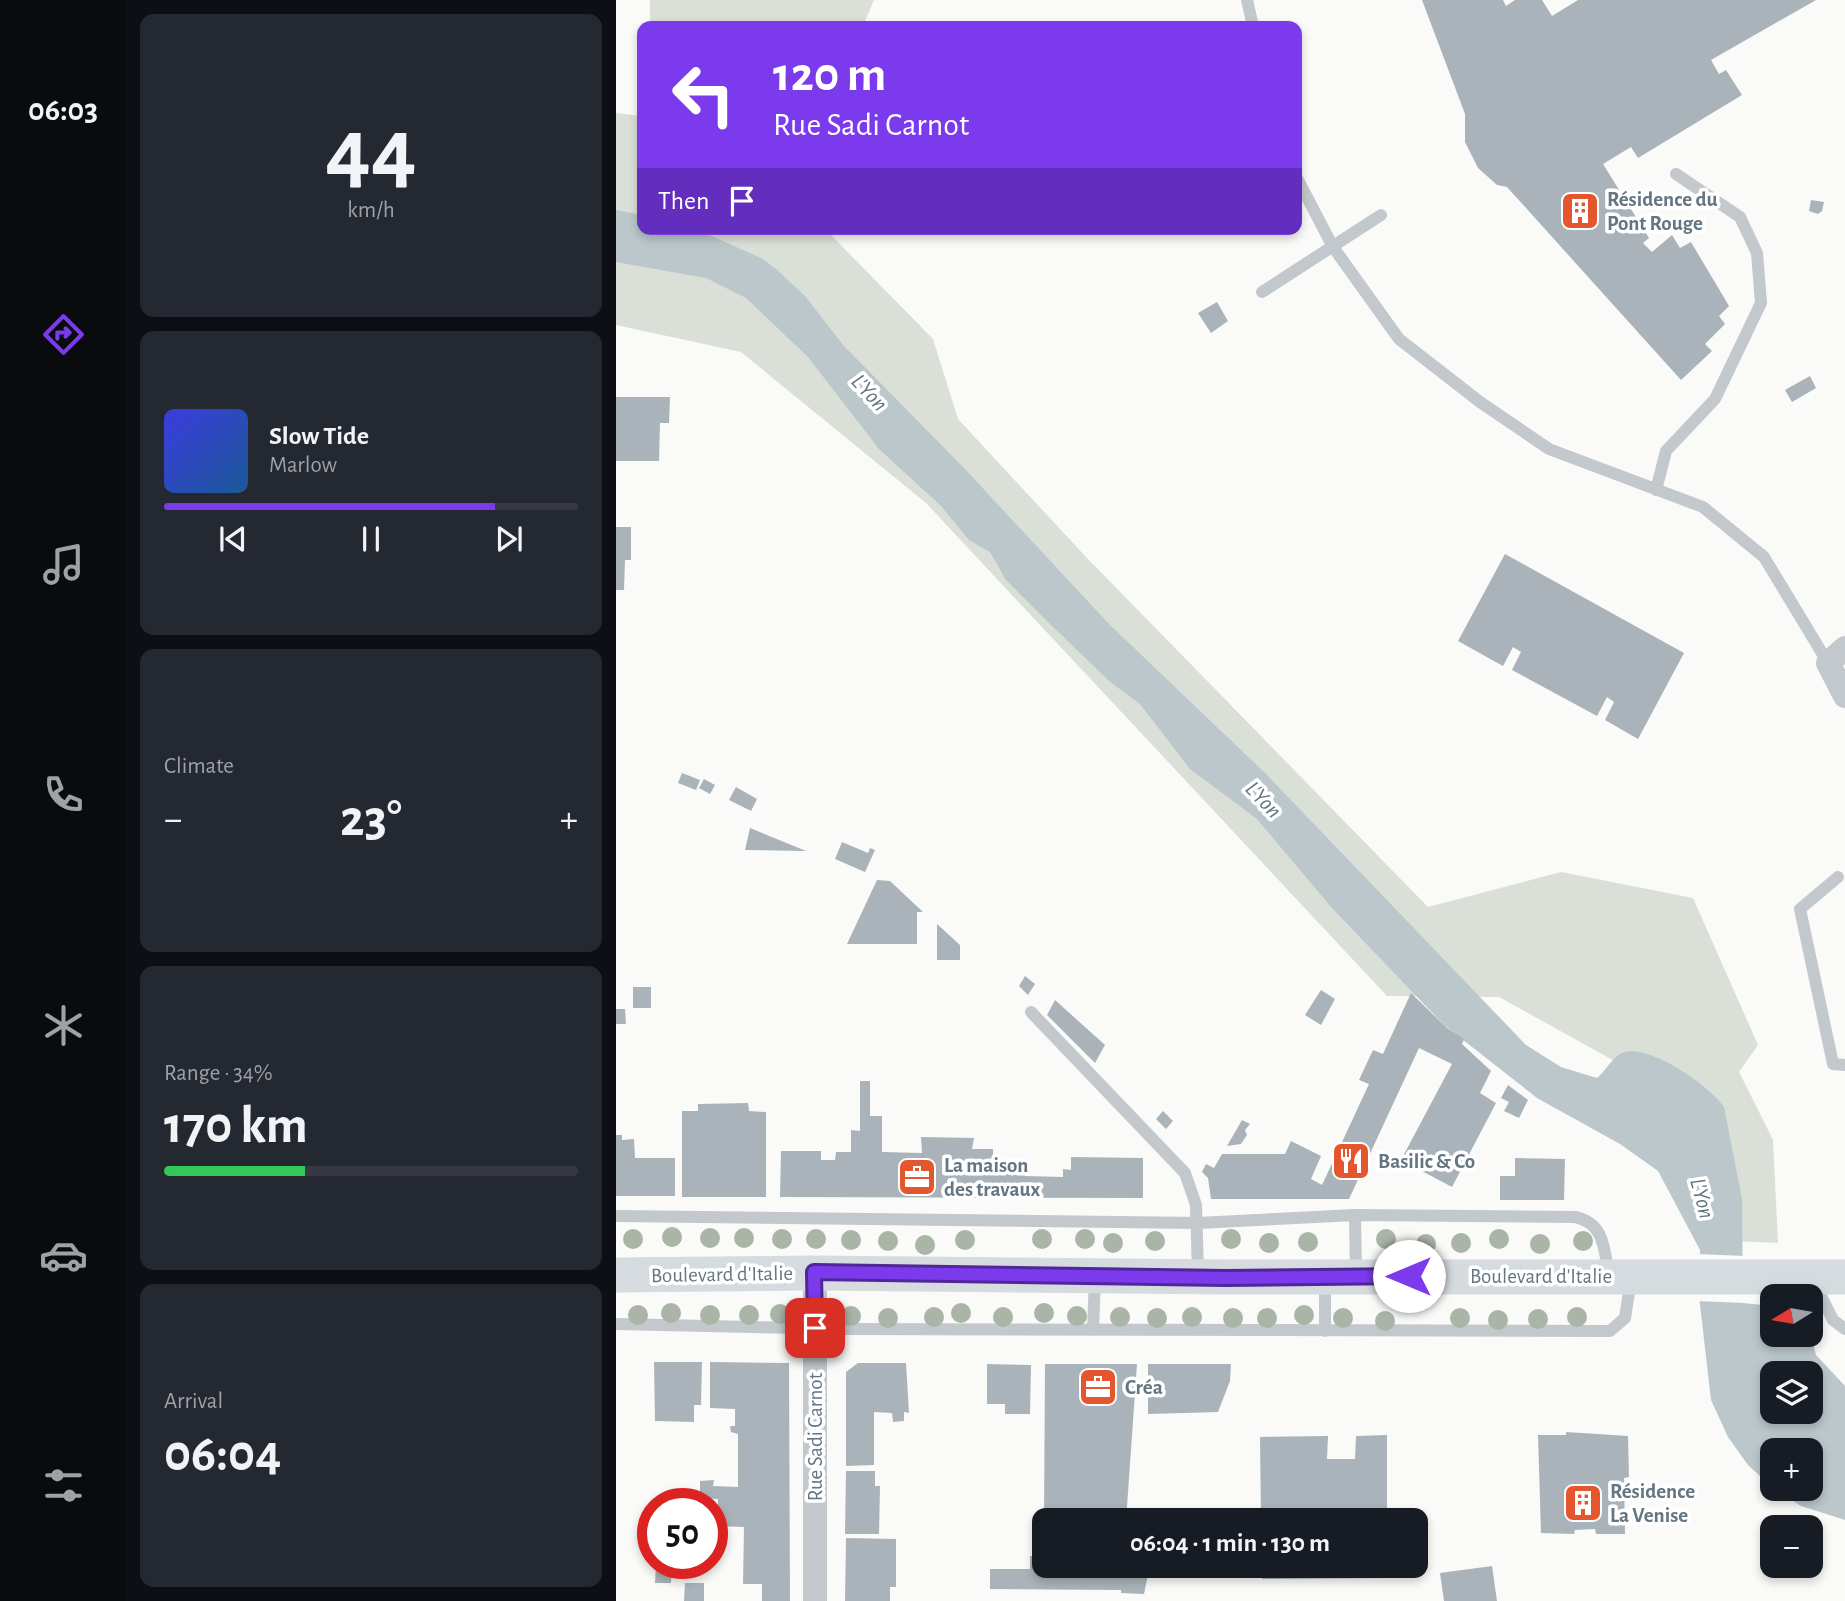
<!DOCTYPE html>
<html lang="en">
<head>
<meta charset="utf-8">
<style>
	:root { --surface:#171b24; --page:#242831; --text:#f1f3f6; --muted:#9ea1a6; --line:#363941; --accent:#7c3aed }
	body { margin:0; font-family:"Alegreya Sans",sans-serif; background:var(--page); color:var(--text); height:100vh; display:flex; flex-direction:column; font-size:26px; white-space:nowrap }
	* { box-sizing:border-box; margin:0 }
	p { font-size:23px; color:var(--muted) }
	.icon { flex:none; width:38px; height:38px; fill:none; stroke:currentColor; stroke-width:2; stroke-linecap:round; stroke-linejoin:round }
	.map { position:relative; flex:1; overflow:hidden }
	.drawer { display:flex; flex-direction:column; gap:14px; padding:14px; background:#0d0f14; width:490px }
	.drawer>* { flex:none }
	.hud { position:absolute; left:21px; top:21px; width:665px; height:214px; border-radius:14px; box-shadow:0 4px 10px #0003; background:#7c3aed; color:#fff; overflow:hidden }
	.needle { width:46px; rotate:259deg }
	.tools { position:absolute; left:1144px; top:1284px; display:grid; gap:14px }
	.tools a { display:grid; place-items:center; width:63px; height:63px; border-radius:14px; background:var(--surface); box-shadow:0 4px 10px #0003; font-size:35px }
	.speed { position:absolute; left:21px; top:1488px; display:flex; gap:14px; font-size:35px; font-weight:700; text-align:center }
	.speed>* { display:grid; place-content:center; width:91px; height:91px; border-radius:50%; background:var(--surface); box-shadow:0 4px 10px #0003; line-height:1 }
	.speed .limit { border:10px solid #d22; background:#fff; color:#111 }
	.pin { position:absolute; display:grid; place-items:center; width:60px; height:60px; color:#fff; margin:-30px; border-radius:14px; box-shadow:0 4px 10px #0006 }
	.me { position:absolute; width:77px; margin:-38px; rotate:270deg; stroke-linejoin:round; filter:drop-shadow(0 0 5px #0008) }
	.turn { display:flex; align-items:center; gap:24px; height:147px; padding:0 21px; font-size:32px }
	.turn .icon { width:91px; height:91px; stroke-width:2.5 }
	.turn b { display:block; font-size:49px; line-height:60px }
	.then { display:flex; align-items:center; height:66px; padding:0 21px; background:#0003; gap:14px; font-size:26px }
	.big { font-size:52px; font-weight:700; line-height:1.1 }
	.drawer .card { flex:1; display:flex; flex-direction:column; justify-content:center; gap:10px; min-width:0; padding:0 24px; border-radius:14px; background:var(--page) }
	.drawer .dial { align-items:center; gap:0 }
	.dial b { font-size:91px; line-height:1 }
	.song { display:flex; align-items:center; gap:21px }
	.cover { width:84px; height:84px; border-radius:10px; background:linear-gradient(135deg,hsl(240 70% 55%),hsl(210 70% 35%)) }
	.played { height:7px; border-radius:4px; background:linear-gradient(90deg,var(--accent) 80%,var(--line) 80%) }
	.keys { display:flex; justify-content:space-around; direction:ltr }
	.heat { display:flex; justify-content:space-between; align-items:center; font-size:38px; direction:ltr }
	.charge { height:10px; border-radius:5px; background:linear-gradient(90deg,#34c759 34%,var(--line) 0) }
	.trip { position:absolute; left:416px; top:1508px; width:396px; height:70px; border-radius:14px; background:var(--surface); box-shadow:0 4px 10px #0003; font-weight:700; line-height:70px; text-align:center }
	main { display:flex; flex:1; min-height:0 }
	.menu { display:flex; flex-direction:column; width:126px; justify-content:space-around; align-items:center; background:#090b0e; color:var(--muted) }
	.menu .icon { width:49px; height:49px }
	.menu .active { color:var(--accent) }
	.menu b { font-size:32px; color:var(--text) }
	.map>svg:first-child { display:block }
</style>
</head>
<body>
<main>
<nav class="menu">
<b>06:03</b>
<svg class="icon active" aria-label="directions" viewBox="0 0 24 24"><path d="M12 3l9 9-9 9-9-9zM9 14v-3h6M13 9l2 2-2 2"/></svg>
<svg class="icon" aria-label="music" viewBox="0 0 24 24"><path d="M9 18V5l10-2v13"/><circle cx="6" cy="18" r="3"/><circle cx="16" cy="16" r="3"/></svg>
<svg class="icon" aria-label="phone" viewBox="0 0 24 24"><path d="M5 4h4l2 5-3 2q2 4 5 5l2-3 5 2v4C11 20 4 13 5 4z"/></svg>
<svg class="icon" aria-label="climate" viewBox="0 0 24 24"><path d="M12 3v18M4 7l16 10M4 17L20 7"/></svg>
<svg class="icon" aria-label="car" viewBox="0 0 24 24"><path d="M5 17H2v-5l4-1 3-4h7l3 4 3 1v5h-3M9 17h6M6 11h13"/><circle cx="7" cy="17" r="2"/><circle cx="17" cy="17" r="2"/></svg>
<svg class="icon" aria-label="filters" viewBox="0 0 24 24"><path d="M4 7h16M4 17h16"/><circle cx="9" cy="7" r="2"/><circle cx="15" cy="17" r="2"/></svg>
</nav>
<section class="drawer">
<div class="card dial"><b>44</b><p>km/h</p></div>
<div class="card">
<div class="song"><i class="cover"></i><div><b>Slow Tide</b><p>Marlow</p></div></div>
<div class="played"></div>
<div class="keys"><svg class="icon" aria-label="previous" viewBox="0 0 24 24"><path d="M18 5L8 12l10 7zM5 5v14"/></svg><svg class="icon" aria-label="pause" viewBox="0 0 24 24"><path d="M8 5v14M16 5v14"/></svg><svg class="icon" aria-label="next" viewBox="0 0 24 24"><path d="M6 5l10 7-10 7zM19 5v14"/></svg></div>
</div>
<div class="card"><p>Climate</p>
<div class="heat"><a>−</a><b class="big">23°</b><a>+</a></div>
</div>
<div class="card"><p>Range · 34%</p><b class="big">170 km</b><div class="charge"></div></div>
<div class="card"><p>Arrival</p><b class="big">06:04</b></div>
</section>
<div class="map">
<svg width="1229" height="1601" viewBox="0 0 1229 1601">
	<rect width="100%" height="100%" fill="#fafaf8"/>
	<path fill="#dadfd7" d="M34 0H258L247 26H34Z
		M0 113 26 116V229H209L317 339 342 419 470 557 812 907 945 872 1077 898 1142 1045 1123 1072 1157 1140 1162 1243 1116 1241 1042 1085 883 997 771 996 310 503 125 352 0 325Z"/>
	<path fill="#bbc7cb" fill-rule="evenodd" d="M0 210 26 215V229H80L147 259 160 269 189 296 227 345 347 467 493 624 650 774 910 1045 945 1067 981 1078C991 1070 997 1055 1009 1052 1035 1045 1094 1086 1108 1107L1126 1199 1127 1303 1157 1306V1335H1195L1200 1355 1229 1386V1520L1185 1506 1158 1489H1195V1451H1157V1488L1132 1465 1112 1437 1095 1400 1083 1296 1084 1250 1042 1171 1004 1144 921 1098 828 1025 716 908 641 819 574 769 524 704 493 681 431 621 390 580 374 552 353 540 325 506 263 449 192 357 130 298 90 278 0 262ZM1157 1374H1195V1412H1157Z"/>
	<path fill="#fafaf8" d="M1080 1254 1130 1256 1131 1300 1153 1301V1304L1080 1301Z"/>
	<path fill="#aab3b9" d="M806 0H887L890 6 899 0H926L936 16 962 0H1200L1095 60 1103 74 1110 70 1126 95 1022 158 1015 147 987 164 1033 238 1027 243 1036 252 1056 235 1064 248 1075 242 1113 306 1103 316 1109 324 1089 344 1096 351 1065 380 891 187 881 185 862 168 849 142V114Z
		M1195 200 1208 202 1206 211 1202 214 1193 211Z
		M601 302 612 321 595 333 582 313Z
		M1194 376 1200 388 1176 402 1169 390Z
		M0 397H54L53 423H44L43 461H0Z
		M0 527H15V560H9L8 590H0Z
		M889 554 1068 653 1022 739 989 720 998 702 991 697 981 716 896 670 905 652 897 647 887 666 842 641Z
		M66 773 84 780 80 790 62 783Z
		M88 779 99 785 94 794 83 788Z
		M120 787 141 799 135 811 113 800Z
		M134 828 190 851H189L129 850Z
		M226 842 252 853 254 848 259 850 249 872 219 859Z
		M261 880 274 881 307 912H301V944H231Z
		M321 924 344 945V960H321Z
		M409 976 419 984 412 995 403 986Z
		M17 987H35V1008H17Z
		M705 990 719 999 705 1025 689 1015Z
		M795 993 831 1028 848 1039 846 1044 875 1071 864 1093 880 1103 836 1187 785 1160 836 1064 803 1048 733 1199H595L592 1178 586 1172 590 1164 598 1168 606 1154H669L675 1141 705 1156 695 1179 706 1185 753 1084 743 1080 757 1050 767 1054Z
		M439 1000 489 1045 479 1063 431 1015Z
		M0 1009H9L10 1024H0Z
		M244 1081H254V1116H266V1152L306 1153 305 1137 358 1138 356 1149H377V1160H409V1176L447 1177V1169L455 1170V1157L527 1158V1198L164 1197 165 1151H205V1160H219L220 1152H235V1130L244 1131Z
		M892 1085 912 1100 903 1118 888 1111 893 1102 885 1098Z
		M132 1103 133 1111 150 1112V1197H66V1111H82V1104Z
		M547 1111 557 1121 550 1129 540 1119Z
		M626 1120 634 1124 629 1130 631 1135 625 1144 611 1146Z
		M0 1135H6V1140L18 1139 19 1158H59V1196H0Z
		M899 1158 949 1159 948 1200H884V1176H899Z
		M38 1362H86L85 1405H78V1422L39 1421Z
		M94 1362 173 1363 174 1601H146V1584H127L128 1527 102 1526V1499L84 1498V1481L98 1480 97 1486 122 1487V1434L115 1432 114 1426H119V1409L94 1408Z
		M242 1363H290L293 1413 288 1412V1421L277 1422 276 1413 258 1412V1465L230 1466V1372Z
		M371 1364 415 1365 414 1414H389V1404H371Z
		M429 1364H521L510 1521H428Z
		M532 1364H615L614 1381 602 1412 532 1414Z
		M950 1432 1012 1436 1013 1477 1008 1478 1009 1534H980L979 1529 959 1530 958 1534 925 1533 922 1435H950Z
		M771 1435V1521H645L644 1437 712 1436 711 1459H739L740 1436Z
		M230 1471H259V1486H264L263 1534H229Z
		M230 1538 280 1539V1587H274V1601H229Z
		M414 1556 429 1557V1566H506V1573L532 1574 528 1594 505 1593V1590L374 1589V1569H414Z
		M40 1563H56L55 1583H39Z
		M646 1566H771L772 1578 646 1579Z
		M876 1566 881 1601H828L824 1573Z
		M69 1583H88V1601H68Z"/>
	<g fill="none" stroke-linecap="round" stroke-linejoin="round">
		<path stroke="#c3c8cc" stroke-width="12" d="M631 0 637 26
			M681 178 717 247 783 339 864 402 933 449 1087 507 1148 557 1212 663
			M646 292 765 215
			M1040 490 1050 451 1099 399 1145 303 1141 253 1124 217 1060 174
			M1222 877 1184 909 1217 1064 1229 1065
			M415 1012 569 1173 580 1205 582 1273
			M739 1215 740 1274
			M0 1216 582 1223 739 1215 959 1217C989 1223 988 1250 993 1275
			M709 1280V1331
			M1197 1280 1217 1320 1229 1329
			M0 1324 230 1329 994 1331 1009 1318 1015 1279
			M477 1330 479 1277"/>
		<path stroke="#c3c8cc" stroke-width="24" d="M1229 648 1212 663 1229 696
			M199 1273V1601"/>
		<path stroke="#d6dbdf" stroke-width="35" d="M0 1275 199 1273 610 1277H1229"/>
	</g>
	<g fill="#aab4a7">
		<circle cx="56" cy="1237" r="10"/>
		<circle cx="94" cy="1238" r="10"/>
		<circle cx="128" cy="1238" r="10"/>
		<circle cx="17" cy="1239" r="10"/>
		<circle cx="166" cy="1239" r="10"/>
		<circle cx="200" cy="1239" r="10"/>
		<circle cx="426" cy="1239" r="10"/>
		<circle cx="469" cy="1239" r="10"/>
		<circle cx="615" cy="1239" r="10"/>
		<circle cx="770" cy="1239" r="10"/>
		<circle cx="883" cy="1239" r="10"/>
		<circle cx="235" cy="1240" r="10"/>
		<circle cx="349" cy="1240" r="10"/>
		<circle cx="272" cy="1241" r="10"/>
		<circle cx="539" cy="1241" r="10"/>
		<circle cx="967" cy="1241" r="10"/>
		<circle cx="692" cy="1242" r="10"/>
		<circle cx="497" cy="1243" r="10"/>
		<circle cx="653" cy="1243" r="10"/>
		<circle cx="845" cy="1243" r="10"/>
		<circle cx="810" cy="1244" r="10"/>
		<circle cx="924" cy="1244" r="10"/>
		<circle cx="309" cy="1245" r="10"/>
		<circle cx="55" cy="1313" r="10"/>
		<circle cx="345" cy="1313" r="10"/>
		<circle cx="428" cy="1313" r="10"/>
		<circle cx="164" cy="1314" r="10"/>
		<circle cx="22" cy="1315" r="10"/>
		<circle cx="94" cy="1315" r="10"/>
		<circle cx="133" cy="1315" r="10"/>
		<circle cx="688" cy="1315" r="10"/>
		<circle cx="235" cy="1316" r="10"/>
		<circle cx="461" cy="1316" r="10"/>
		<circle cx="318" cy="1317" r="10"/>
		<circle cx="387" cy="1317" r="10"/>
		<circle cx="504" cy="1317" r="10"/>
		<circle cx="576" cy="1317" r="10"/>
		<circle cx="961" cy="1317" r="10"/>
		<circle cx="272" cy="1318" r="10"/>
		<circle cx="541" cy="1318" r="10"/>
		<circle cx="617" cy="1318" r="10"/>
		<circle cx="651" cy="1318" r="10"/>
		<circle cx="727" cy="1318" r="10"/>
		<circle cx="844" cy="1318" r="10"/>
		<circle cx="922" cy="1319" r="10"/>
		<circle cx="882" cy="1320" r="10"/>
		<circle cx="769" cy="1321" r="10"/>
	</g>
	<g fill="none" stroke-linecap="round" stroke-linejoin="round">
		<defs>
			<path id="route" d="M199 1328 198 1272 610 1278 793 1276"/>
		</defs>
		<use href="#route" stroke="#51269a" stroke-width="18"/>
		<use href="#route" stroke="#7c3aed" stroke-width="12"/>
	</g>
	<defs>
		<symbol id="building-square" viewBox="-11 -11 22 22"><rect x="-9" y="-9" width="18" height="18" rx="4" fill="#e4572e" stroke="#fff"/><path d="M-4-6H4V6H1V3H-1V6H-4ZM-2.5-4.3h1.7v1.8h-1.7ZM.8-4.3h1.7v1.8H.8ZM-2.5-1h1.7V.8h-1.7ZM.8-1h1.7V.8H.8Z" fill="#fff"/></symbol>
		<symbol id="restaurant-square" viewBox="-11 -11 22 22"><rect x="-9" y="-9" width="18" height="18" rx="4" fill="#e4572e" stroke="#fff"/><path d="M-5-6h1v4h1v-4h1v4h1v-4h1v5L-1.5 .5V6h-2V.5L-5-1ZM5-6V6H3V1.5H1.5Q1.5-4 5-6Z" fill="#fff"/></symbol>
		<symbol id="office-square" viewBox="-11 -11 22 22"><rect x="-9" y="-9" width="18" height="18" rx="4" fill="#e4572e" stroke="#fff"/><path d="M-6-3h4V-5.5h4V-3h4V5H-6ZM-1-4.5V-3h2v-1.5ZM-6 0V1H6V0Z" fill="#fff"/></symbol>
	</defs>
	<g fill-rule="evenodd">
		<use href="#building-square" x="942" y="189" width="44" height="44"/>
		<use href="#restaurant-square" x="713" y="1139" width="44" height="44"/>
		<use href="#office-square" x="279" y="1155" width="44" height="44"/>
		<use href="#office-square" x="460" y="1365" width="44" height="44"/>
		<use href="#building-square" x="945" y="1481" width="44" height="44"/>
	</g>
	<g text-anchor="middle" stroke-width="7" stroke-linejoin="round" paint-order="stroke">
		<g font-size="21" font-weight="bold" fill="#657683" stroke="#fff" text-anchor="start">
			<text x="991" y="206">Résidence du<tspan x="991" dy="24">Pont Rouge</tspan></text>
			<text x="762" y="1168">Basilic &amp; Co</text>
			<text x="328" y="1172">La maison<tspan x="328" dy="24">des travaux</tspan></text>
			<text x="509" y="1394">Créa</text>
			<text x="994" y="1498">Résidence<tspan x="994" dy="24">La Venise</tspan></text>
		</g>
		<g font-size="21" fill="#657683" stroke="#fff">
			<text transform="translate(106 1274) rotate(-1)" y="7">Boulevard d'Italie</text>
			<text x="925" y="1283">Boulevard d'Italie</text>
			<text transform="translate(199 1437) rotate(-90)" y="7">Rue Sadi Carnot</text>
		</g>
		<g font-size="23" font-style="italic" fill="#60757c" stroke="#fff">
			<text transform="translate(254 392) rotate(47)" y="8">L'Yon</text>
			<text transform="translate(648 799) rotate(46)" y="8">L'Yon</text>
			<text transform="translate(1087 1198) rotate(75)" y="8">L'Yon</text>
		</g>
	</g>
</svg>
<div class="tools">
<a><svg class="needle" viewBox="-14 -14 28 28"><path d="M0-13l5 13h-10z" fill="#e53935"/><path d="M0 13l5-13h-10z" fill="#9ea1a6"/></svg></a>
<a><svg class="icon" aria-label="layers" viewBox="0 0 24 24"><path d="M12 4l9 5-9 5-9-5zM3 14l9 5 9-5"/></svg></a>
<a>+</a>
<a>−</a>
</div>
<div class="speed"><div class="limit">50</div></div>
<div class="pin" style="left:199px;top:1328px;background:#d93025"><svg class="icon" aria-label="arrive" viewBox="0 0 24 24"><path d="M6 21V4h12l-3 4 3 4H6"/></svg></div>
<svg class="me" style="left:793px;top:1276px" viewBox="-20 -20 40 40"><circle r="19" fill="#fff"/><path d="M0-13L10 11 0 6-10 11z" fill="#7c3aed"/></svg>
<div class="trip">06:04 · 1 min · 130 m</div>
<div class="hud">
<div class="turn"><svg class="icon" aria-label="left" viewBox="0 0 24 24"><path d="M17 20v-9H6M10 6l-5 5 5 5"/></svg><div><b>120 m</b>Rue Sadi Carnot</div></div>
<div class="then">Then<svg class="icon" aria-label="arrive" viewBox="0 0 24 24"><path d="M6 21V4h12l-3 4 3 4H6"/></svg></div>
</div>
</div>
</main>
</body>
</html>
